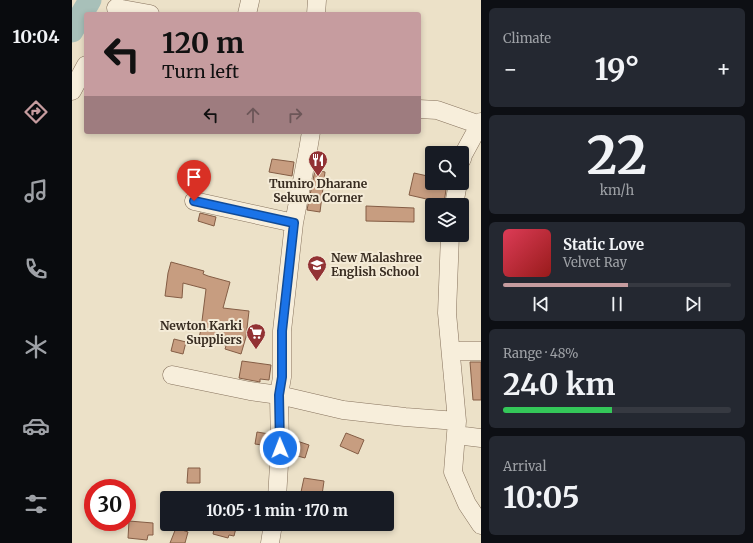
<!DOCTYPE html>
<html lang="en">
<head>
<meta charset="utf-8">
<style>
	:root { --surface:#171b24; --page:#242831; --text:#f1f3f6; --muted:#9ea1a6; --line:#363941; --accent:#c69c9f }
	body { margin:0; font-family:Merriweather,serif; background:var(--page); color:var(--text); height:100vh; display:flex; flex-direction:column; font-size:15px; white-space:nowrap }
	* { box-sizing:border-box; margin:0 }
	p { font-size:13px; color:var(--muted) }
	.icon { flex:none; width:22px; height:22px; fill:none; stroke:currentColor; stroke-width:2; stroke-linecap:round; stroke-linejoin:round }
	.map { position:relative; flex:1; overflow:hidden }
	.drawer { display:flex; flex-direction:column; gap:8px; padding:8px; background:#0d0f14; width:272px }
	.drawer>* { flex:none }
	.banner { position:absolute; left:12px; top:12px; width:337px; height:122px; border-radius:4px; box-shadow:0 2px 6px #0003; background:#c69c9f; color:#111; overflow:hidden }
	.buttons { position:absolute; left:353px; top:146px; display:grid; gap:8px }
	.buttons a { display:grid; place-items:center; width:44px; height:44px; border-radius:4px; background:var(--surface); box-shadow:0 2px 6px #0003; font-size:20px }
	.speed { position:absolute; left:12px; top:479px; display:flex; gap:8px; font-size:20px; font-weight:700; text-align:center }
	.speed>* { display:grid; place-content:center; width:52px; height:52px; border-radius:50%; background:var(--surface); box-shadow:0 2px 6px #0003; line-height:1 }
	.speed .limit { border:6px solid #d22; background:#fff; color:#111 }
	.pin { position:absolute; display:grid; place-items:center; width:34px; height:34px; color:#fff; margin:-41px -17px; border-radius:50% 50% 50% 0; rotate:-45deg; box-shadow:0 0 4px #0007 }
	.pin .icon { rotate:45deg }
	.me { position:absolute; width:44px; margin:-22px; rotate:359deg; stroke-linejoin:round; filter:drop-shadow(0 0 3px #0008) }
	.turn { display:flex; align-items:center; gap:14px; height:84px; padding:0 12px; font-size:18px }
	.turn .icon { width:52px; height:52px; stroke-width:2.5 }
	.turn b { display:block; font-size:28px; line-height:34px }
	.lanes { display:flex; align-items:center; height:38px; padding:0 12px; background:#0003; justify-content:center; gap:20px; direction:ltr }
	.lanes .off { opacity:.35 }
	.big { font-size:30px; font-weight:700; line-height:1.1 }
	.drawer .tile { flex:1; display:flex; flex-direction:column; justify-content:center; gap:6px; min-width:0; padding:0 14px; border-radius:6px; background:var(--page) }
	.drawer .dial { align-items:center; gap:0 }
	.dial b { font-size:52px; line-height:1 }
	.song { display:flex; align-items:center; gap:12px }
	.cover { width:48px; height:48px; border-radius:6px; background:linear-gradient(135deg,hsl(350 70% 55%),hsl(0 70% 35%)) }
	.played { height:4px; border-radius:2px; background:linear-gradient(90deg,var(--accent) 55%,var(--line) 55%) }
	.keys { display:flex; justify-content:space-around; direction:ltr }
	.heat { display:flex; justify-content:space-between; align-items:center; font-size:22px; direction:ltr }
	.charge { height:6px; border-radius:3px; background:linear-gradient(90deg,#34c759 48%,var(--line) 0) }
	.trip { position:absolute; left:88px; top:491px; width:234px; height:40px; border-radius:4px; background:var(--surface); box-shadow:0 2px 6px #0003; font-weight:700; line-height:40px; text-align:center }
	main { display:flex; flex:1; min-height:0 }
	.dock { display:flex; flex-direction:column; width:72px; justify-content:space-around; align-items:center; background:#090b0e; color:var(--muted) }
	.dock .icon { width:28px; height:28px }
	.dock .on { color:var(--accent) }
	.dock b { font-size:18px; color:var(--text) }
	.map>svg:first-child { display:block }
</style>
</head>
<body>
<main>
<nav class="dock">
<b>10:04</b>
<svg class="icon on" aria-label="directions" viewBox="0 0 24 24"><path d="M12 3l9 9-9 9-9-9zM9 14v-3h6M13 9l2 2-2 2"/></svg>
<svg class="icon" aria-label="music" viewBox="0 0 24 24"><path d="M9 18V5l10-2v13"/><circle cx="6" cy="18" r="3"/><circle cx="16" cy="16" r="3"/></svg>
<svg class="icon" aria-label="phone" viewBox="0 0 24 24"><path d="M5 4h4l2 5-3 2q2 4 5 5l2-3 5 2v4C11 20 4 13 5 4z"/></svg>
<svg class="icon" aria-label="climate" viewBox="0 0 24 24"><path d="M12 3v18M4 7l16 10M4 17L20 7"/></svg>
<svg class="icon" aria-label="car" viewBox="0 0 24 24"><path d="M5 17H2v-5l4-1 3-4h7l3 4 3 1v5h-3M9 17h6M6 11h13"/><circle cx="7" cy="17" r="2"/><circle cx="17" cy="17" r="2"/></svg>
<svg class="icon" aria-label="filters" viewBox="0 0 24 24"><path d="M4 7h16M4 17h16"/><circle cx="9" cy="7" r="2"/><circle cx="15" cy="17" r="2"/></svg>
</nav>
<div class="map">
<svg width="409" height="543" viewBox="0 0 409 543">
	<rect width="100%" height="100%" fill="#ece1c8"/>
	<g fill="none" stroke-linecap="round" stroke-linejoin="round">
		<path stroke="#a8c0b9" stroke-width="23" d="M0 31 18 0"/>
	</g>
	<path fill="#c79d80" stroke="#845d45" d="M200 159 222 162 220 176 197 172Z
		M243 170 253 172 248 212 235 210Z
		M342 173 360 177V183H375L372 203 337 195Z
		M294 206 342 208V222L294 221Z
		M128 213 144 217 142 226 126 221Z
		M99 262 132 271 131 274 136 276 158 282 151 308 177 311 174 337 169 354 153 349 154 346 127 338 129 329 134 289 111 283 110 298 93 296 96 273Z
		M102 339 114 342 111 354 99 351Z
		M170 361 199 365 197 380 188 379V382L167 378Z
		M398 362H409V400H401Z
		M185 432 197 434V446L183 444Z
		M274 433 292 440 286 454 268 446Z
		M225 441 237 445 233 458 218 454V443L224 444Z
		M116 468H128V483H115Z
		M232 478 252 481 250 495 229 492Z
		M57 521 81 523V535H76L75 540 56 538Z
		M143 524H165L162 536 157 535 156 538 141 534Z
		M104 528 116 532 113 543H98Z"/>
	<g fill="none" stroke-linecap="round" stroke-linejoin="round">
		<defs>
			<path id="minor" d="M44 8 78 14
				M175 14 178 1
				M244 14 245 0
				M0 91 14 65
				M347 109 365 110 408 125
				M390 159 391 155 409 122
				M122 201 222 223
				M382 205 386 183
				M378 235 375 313 385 421 381 472 395 504 409 525
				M379 351H409
				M100 375 178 391 207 395 271 410 333 417 385 421
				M384 435 409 438
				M205 498 208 448 207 395 210 377V331L222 223 236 150 239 132
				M198 543 201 524"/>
		</defs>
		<use href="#minor" stroke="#87735e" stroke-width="19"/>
		<use href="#minor" stroke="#f7eedb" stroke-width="18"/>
	</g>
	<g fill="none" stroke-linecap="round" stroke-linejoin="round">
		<defs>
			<path id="route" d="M122 201 222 223 210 331V377L207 395 208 448"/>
		</defs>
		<use href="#route" stroke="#114b97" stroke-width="10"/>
		<use href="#route" stroke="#1a73e8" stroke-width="7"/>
	</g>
	<defs>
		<symbol id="restaurant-pin" viewBox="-11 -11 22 30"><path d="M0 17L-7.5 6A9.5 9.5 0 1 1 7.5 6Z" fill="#923234" stroke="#f4ebd7"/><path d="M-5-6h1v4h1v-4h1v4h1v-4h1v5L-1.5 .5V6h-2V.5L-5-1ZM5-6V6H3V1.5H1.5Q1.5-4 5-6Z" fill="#fff"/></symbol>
		<symbol id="school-pin" viewBox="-11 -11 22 30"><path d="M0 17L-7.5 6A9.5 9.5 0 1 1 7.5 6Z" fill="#923234" stroke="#f4ebd7"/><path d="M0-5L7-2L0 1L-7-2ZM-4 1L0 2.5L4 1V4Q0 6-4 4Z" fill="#fff"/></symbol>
		<symbol id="supermarket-pin" viewBox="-11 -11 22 30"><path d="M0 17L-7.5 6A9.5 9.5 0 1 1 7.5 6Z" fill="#923234" stroke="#f4ebd7"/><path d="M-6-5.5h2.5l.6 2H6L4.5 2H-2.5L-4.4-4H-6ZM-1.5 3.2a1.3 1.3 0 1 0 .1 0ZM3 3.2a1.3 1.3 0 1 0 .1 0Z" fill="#fff"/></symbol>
	</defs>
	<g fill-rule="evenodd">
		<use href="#restaurant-pin" x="235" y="149" width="22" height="30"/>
		<use href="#school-pin" x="234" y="254" width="22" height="30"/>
		<use href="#supermarket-pin" x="173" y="322" width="22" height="30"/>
	</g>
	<g text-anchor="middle" stroke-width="4" stroke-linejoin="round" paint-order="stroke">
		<g font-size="12" font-weight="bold" fill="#382c21" stroke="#f4ebd7">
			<text x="246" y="188">Tumiro Dharane<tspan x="246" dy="14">Sekuwa Corner</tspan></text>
			<text x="259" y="262" text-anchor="start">New Malashree<tspan x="259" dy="14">English School</tspan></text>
			<text x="170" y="330" text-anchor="end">Newton Karki<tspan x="170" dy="14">Suppliers</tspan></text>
		</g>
	</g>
</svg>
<div class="buttons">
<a><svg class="icon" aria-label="search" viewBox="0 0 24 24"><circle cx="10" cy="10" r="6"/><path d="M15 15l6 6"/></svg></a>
<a><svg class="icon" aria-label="layers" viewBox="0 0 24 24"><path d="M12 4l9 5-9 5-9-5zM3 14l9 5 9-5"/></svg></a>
</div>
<div class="speed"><div class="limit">30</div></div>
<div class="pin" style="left:122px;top:201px;background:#d93025"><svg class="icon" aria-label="arrive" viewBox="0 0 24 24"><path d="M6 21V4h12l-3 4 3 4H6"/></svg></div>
<svg class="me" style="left:208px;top:448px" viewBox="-20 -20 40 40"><circle r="17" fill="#1a73e8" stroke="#fff" stroke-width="3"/><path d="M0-11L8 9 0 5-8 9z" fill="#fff"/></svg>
<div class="trip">10:05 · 1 min · 170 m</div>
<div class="banner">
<div class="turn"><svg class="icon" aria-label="left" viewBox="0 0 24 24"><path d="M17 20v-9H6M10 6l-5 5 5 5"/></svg><div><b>120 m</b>Turn left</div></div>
<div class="lanes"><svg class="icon" aria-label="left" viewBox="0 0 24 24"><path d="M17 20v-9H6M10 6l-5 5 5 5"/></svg><svg class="icon off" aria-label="ahead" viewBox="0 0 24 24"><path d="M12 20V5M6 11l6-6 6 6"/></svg><svg class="icon off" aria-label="right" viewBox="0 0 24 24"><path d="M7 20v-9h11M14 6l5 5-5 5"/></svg></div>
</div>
</div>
<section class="drawer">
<div class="tile"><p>Climate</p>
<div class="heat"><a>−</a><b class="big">19°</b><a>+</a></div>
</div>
<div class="tile dial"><b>22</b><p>km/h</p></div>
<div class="tile">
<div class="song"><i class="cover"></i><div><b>Static Love</b><p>Velvet Ray</p></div></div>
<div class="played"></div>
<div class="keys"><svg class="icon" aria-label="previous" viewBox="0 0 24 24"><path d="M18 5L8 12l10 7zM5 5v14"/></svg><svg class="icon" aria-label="pause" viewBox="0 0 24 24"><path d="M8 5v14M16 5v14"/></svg><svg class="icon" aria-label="next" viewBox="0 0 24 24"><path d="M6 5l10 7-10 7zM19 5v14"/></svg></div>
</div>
<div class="tile"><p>Range · 48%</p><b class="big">240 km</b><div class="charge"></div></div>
<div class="tile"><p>Arrival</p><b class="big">10:05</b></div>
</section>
</main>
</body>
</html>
